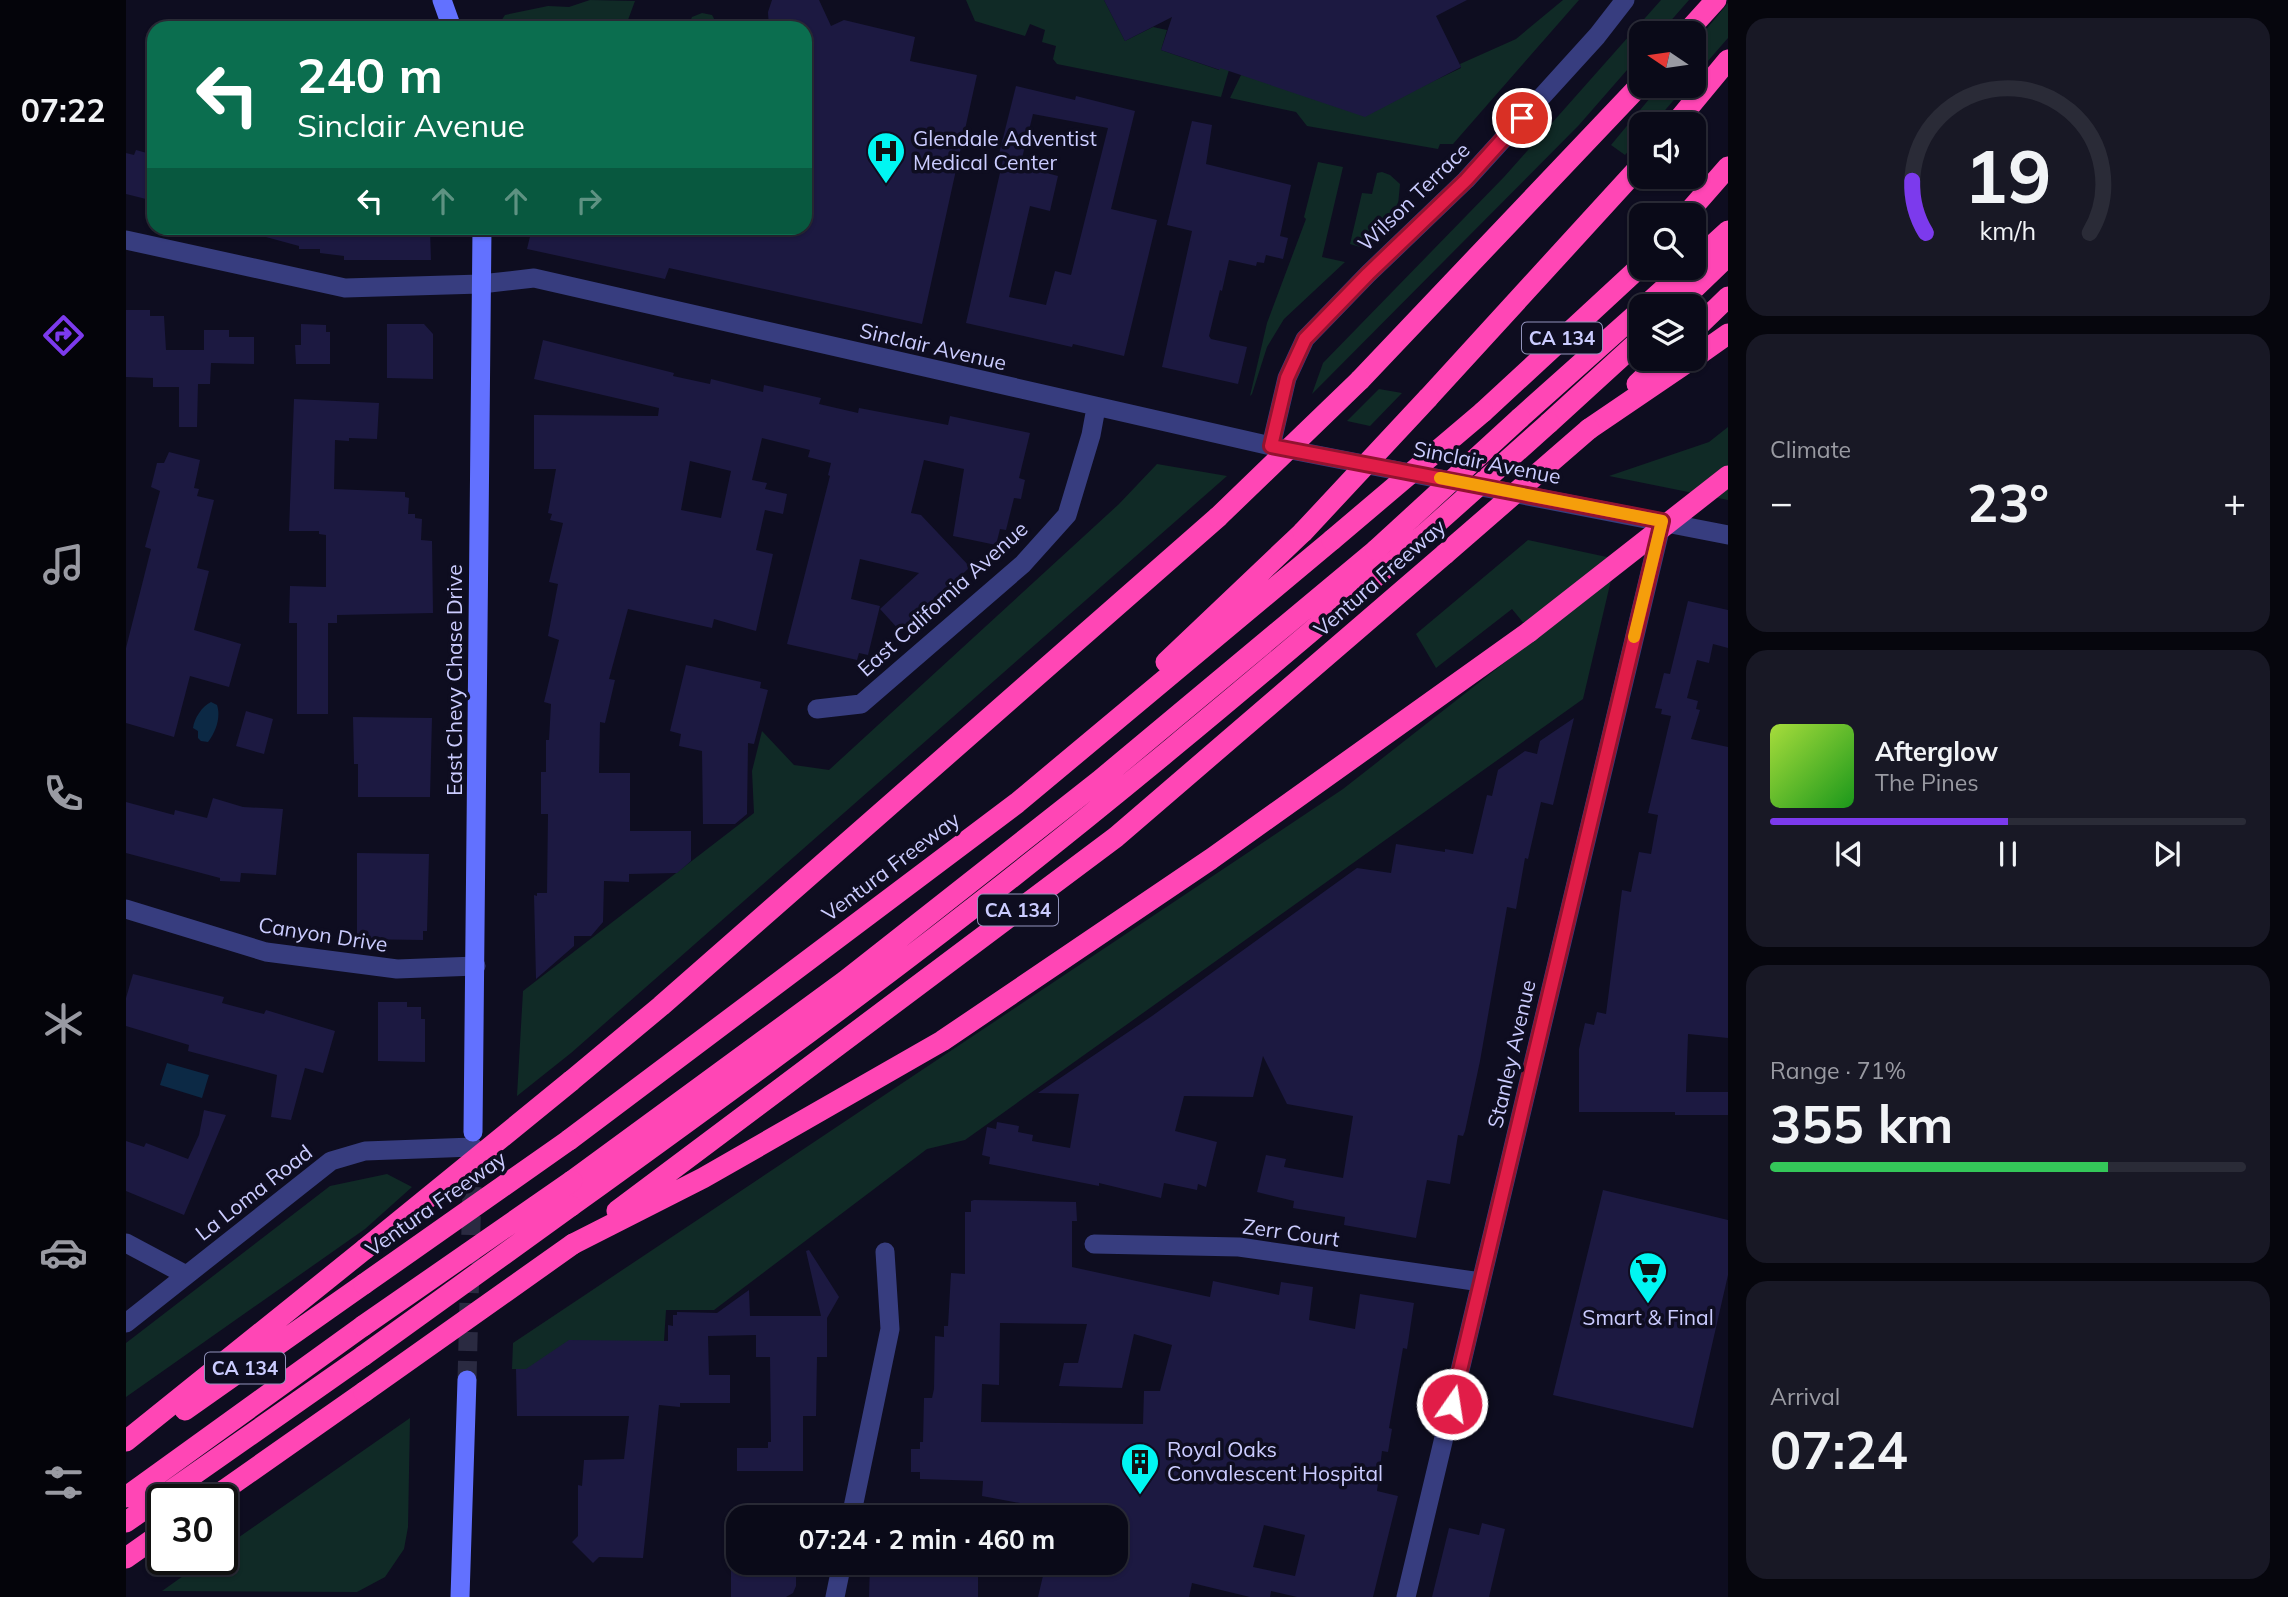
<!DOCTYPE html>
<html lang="en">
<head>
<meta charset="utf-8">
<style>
	:root { --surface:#0a0a18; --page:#181825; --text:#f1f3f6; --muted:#999aa2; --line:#2a2b37; --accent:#7c3aed }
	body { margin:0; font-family:Mulish,sans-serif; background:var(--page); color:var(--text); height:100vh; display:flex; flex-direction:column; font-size:26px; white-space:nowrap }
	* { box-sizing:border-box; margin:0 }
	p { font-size:23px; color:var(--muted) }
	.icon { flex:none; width:38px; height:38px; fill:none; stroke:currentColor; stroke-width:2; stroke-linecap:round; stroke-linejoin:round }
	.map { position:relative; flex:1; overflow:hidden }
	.drawer { display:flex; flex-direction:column; gap:18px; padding:18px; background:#06060d; width:560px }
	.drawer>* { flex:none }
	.banner { position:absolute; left:21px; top:21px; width:665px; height:214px; border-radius:21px; box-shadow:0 2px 5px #0004,0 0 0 2px var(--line); background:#0b6e4f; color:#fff; overflow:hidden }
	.needle { width:46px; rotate:283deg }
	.tools { position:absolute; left:1503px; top:21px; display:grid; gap:14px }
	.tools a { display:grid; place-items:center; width:77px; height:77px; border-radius:14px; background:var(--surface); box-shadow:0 2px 5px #0004,0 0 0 2px var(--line); font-size:35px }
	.speed { position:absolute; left:21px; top:1484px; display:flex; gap:14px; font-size:35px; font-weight:700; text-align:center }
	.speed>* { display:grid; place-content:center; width:91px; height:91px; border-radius:50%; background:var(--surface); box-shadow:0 2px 5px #0004,0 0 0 2px var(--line); line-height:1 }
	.speed .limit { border:4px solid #111; border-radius:10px; background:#fff; color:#111 }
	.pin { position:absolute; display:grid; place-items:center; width:60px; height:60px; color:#fff; margin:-30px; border:4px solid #fff; border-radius:50%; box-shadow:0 2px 7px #0007 }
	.me { position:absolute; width:77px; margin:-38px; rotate:13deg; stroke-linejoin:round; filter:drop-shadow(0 0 5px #0008) }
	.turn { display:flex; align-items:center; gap:24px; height:147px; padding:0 35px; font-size:32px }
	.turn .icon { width:91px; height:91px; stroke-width:2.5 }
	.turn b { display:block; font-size:49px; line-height:60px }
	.lanes { display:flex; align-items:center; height:66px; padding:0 35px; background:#0003; justify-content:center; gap:35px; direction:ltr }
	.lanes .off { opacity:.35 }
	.big { font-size:52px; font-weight:700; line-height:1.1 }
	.drawer .card { flex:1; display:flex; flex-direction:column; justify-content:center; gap:10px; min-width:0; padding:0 24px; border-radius:21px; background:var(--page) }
	.drawer .dial { align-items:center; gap:0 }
	.dial svg { height:182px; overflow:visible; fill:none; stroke:var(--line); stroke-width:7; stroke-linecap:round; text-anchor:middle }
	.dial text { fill:var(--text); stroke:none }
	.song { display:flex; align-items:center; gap:21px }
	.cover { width:84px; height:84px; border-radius:10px; background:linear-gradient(135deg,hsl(80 70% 55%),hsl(120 70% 35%)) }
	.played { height:7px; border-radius:4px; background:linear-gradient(90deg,var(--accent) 50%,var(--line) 50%) }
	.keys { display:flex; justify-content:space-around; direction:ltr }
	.heat { display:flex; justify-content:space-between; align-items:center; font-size:38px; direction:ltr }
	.charge { height:10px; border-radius:5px; background:linear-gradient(90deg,#34c759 71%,var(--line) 0) }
	.trip { position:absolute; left:600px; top:1505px; width:402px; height:70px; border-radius:21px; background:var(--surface); box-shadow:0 2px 5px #0004,0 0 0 2px var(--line); font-weight:700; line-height:70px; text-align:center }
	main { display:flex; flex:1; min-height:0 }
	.tabs { display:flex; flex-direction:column; width:126px; justify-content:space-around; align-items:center; background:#04040a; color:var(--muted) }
	.tabs .icon { width:49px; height:49px }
	.tabs .current { color:var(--accent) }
	.tabs b { font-size:32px; color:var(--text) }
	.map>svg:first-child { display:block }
</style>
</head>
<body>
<main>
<nav class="tabs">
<b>07:22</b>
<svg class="icon current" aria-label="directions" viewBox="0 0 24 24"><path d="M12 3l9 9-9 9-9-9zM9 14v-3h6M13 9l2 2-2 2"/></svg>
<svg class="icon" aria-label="music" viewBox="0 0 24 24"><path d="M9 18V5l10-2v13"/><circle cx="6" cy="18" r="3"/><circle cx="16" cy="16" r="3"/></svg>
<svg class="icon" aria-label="phone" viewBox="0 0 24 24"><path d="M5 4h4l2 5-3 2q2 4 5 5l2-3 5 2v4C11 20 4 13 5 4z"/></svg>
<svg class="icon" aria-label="climate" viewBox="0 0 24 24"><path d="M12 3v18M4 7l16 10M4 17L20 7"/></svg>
<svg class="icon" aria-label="car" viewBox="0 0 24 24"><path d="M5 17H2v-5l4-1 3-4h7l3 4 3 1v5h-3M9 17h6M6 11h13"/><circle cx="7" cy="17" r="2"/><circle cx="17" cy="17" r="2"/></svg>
<svg class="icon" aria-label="filters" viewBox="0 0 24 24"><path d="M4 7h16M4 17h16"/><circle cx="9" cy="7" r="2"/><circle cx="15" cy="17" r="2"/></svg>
</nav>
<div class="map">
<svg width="1602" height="1597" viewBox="0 0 1602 1597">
	<rect width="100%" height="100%" fill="#0e0d20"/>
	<path fill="#102a26" d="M464 0 509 1 499 28H374L373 24 379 15 422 6 443 7Z
		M840 0H978L999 41 1027 27 1041 30 1035 50 1093 70 1103 40V70L1095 97 931 64 927 59 930 46 916 42 919 30 904 24 899 36 849 21Z
		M1437 0H1453L1327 144H1314L1312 149 1181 126 1170 112 1104 98 1115 75 1295 87 1335 68 1334 64 1390 39Z
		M1535 0H1563L1534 33H1516L1515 54 1453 125 1186 394 1197 363 1378 177Z
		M1602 3V38L1568 77V44Z
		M576 13 586 15 593 28H561L566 17Z
		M1534 86H1560L1527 124H1516L1515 137 1499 155 1485 145Z
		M1192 162 1217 167 1196 257 1219 262 1158 319 1141 347 1126 394 1124 396 1141 323 1180 219 1178 217Z
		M1256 172 1264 175 1274 184 1272 205 1234 247 1224 244 1236 193 1246 194 1251 173Z
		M1253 389 1276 393 1244 426 1221 421Z
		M1602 427V500L1483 476 1583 442Z
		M1031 464 1101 476 445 1053 391 1096 397 991 628 813 626 771 636 731 668 765 703 770 993 504Z
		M1402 540 1490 559 1457 699 839 1140 801 1149 588 1310H540L538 1341 401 1369H386L387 1343 1217 789 1410 638 1386 609 1310 668 1290 634Z
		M261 1174 286 1187 239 1229 0 1397V1343L204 1186Z
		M284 1418 282 1527 278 1549 259 1577 231 1592 36 1591 81 1559H96V1549Z"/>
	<path fill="#0c2945" d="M85 702 91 705C95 717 90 732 82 742L75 741 72 738V731L67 728C68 719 76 706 85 702Z
		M41 1063 83 1075 76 1098 34 1085Z"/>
	<path fill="#1c1941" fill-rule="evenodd" d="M646 0H693L705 26 718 20 789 37 784 61 851 75 796 324 543 268 539 279 401 249 406 228H679V28H643L642 12Z
		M978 0H1341L1310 16 1335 67 1239 117 1094 68V70L1035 50 1046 17 999 41Z
		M890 86 949 100 950 96 1009 111 985 209 1031 220 998 356 947 344 946 347 840 323 878 155 873 154ZM907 114 982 128 945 275 929 271 920 305 883 297 904 206 924 211 932 176 894 166Z
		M1066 121 1086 125 1080 164 1165 185 1154 236 1162 238 1157 259 1140 255 1138 263 1131 262 1130 266 1103 260 1096 291 1094 290 1083 336 1085 339 1121 347 1112 384 1036 367 1066 231 1041 225Z
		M10 150 28 155V201L0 194V153L8 155Z
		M130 228H302L304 230 305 260H218V256L194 253V249H173V246L129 234Z
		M0 310H24V316H38L40 350H78V330H103V337H128V364L85 363 84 384H72L71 427H53V387H27V378L0 377Z
		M175 324 200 325V332H204V364H170L169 345H175Z
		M261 324H298L307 334V379L261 378Z
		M417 340 548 373 547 376 584 384 585 379 637 392 638 385 695 398 693 404 732 413 733 408 822 425 824 416 904 433 893 478 899 480 895 499 888 498 880 530 874 529 870 545 827 536 838 469 798 460 785 513 795 515 844 567 775 632 754 609 793 573 734 559 725 599 754 606 742 655 733 653 731 660 661 644 704 476 702 475 705 463 682 457 684 450 636 438 626 480 641 483 639 489 661 494 657 514 639 510 630 550 647 554 630 631 588 619 586 628 502 609 483 679 489 680 479 723 474 722 473 773H504V831H565V861L551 873 503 874V882L478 881 477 922 465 936H448V946L410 979 408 895 411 896V893H421L422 814H415V772H420V740H423L425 704 418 702 433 640 422 636 432 584 423 582 437 523 424 520 426 514 422 513 430 469H408V415L532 416 533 408 408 379ZM564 461 605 471 595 518 555 510Z
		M168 399 253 403 251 439 223 438V441L209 440 208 489 279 492V497L283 498 282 514H289V518L296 519 295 540 306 541 307 613 211 615V623H202V714H171V623H163L164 586 200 587V535L193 534V531H163Z
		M43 452 74 460 68 488 73 489 71 496 88 500 71 568 83 571 68 630 115 644 103 687 64 676 48 737 0 723V648L25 549 19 547 34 491 25 487 31 463H38Z
		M1562 601 1602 610V648L1587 644 1583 663 1571 660 1561 698 1572 701 1570 709 1574 710 1565 739 1602 747V1038L1562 1034 1560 1092H1602V1115H1549V1112H1453V1049L1459 1023 1468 1025 1471 1012 1480 1014 1496 890 1505 892 1513 852 1525 854 1532 815 1522 813 1545 716 1535 714 1536 709 1529 708 1538 673 1544 674Z
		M560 665 635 682 634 688 642 690 628 744 622 743 621 814 609 824H577L576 751 553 746 555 734 544 731Z
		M120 711 147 719 138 754 110 746Z
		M227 717 306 718 304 797H232V764H228Z
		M1448 718 1427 805 1415 802 1402 859 1399 858 1390 909 1381 907 1354 1061 1339 1131 1337 1136 1332 1135 1324 1184 1301 1180 1290 1238 1218 1225 1219 1217 1167 1208 1168 1201 1131 1192 1140 1155 1160 1159 1158 1167 1217 1178 1227 1116 1161 1104 1137 1056 1127 1097 1058 1096 1049 1131 1091 1142 1080 1187 1072 1184 1071 1190 1038 1183 1035 1198 973 1183V1186L863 1164 864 1157 856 1155 861 1127 870 1129 871 1122 893 1126 892 1132 907 1135 906 1141 944 1148 953 1094 912 1093 1026 1016 1231 868 1265 873 1270 844 1319 852V849L1347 854 1361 795 1366 796 1372 770 1399 751 1411 754 1414 741Z
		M87 798 117 807 157 809 150 875 115 873 114 882 94 881V878L0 853V802L48 815 49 810 81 818Z
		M231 853 303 854 301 931H297V940L231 939Z
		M7 974 98 997 96 1003 138 1014 140 1010 209 1031 197 1073 179 1068 165 1120 145 1117 151 1075 62 1051 63 1045 0 1026V998Z
		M252 1002H281V1007H295V1019H299V1062L252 1061Z
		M78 1110 100 1115 58 1215 0 1191V1141L18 1147 20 1143 62 1159 73 1135Z
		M1477 1190 1602 1220V1275L1567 1428 1427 1395Z
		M848 1200 950 1202 951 1221H946V1267L1084 1297 1087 1281 1153 1295 1155 1282 1187 1287 1183 1320 1229 1329 1234 1294 1288 1303 1281 1349 1277 1348 1263 1428 1266 1429 1262 1452 1256 1451 1251 1491 1272 1496 1247 1597H1171L1145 1591 1144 1597H1124L1066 1583 1063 1597H912L920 1563H990V1517H930L932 1510 856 1496 857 1481 794 1479V1472H785V1449H794V1442H797L798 1398H806L808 1389 809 1336 818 1337V1326H822L825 1273 839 1274V1212H845V1201ZM874 1323 961 1324 952 1363H938L933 1386 996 1388 1008 1334 1046 1345 1034 1391H1018L1017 1424 855 1422 856 1384 873 1385ZM1138 1525 1179 1535 1169 1576 1127 1567Z
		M683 1250 713 1297 701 1318V1357H691L690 1416H677V1471H611V1448H642V1442H645L644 1357H630V1335L582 1336 583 1375H604V1403H554V1407L533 1405 517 1558 473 1557 467 1563 446 1542 452 1536V1485L456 1486 458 1460 498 1459 503 1416H391L390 1369H400L443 1340 542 1341V1325L547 1326V1315H551V1312L591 1313 623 1290 624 1316H695L680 1251Z
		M1356 1523 1379 1529 1363 1597H1306L1323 1528 1353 1535Z
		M605 1563H670V1586L667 1593 660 1597H605Z
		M744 1563H852V1597H743Z"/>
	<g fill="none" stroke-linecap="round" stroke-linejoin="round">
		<path stroke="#2a2a41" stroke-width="19" stroke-dasharray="19 10" stroke-linecap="butt" d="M341 1380 347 1150"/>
		<path stroke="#373d7f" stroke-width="19" d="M0 240 219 288 355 284 408 278 1145 446 1602 535
			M1145 446 1161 378 1179 339 1242 274 1340 180 1471 36 1499 0
			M691 709 735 704 897 564 941 515 965 435 970 408
			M0 909 140 952 271 969 350 966
			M0 1243 60 1275
			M968 1244 1113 1247 1355 1282
			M0 1323 205 1161 239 1151 347 1147
			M725 1517 764 1329 759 1252
			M709 1597 716 1563
			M1280 1597 1536 522"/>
		<path stroke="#6271ff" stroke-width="19" d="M316 0 326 28
			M347 1132 356 228
			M334 1597 341 1380"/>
		<path stroke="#ff46b5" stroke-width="21" d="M1560 33 1590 0
			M1549 124 1602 60
			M1560 215 1602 167
			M1568 262 1602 231
			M1519 306 1561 268
			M1550 306 1602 256
			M1568 330 1602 297
			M1568 358 1602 334
			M1234 380 1516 83
			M1511 384 1537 359
			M1302 398 1516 164
			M1357 412 1516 265
			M1394 418 1516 309
			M1423 423 1516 338
			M1463 429 1566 359
			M1040 662 1177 532
			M445 1081 535 1006 1092 517
			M443 1140 891 803 1206 540
			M446 1181 719 981 973 781 1250 550
			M445 1206C570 1116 694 1026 816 932 972 812 1124 684 1274 556
			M491 1211 990 837 1319 554
			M447 1244 577 1178 816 1041 1085 859 1403 632
			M59 1410 238 1284
			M0 1441 239 1249
			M0 1497 237 1326
			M84 1500 238 1392
			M0 1522 237 1356
			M0 1558 37 1532"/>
		<path stroke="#ff46b5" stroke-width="21" d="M1092 517 1234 380
			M1177 532 1302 398
			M1206 540 1357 412
			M1250 550 1394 418
			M1319 554 1463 429
			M1274 556 1423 423
			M1403 632 1602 476
			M239 1249 445 1081
			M238 1284 443 1140
			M237 1326 446 1181
			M237 1356 445 1206
			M238 1392 447 1244"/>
	</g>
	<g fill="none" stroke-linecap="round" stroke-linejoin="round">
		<defs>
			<path id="route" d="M1326 1404 1536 521 1145 446 1161 378 1179 339 1242 274 1340 180 1396 118"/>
		</defs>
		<use href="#route" stroke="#92132f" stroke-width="18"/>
		<use href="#route" stroke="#e11d48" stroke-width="12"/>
		<path stroke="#f59e0b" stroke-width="12" d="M1314 478 1536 521 1508 637"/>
	</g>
	<defs>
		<symbol id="hospital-pin" viewBox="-11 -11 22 30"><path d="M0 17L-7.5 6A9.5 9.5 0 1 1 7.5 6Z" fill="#00f6f2" stroke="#0e0d20"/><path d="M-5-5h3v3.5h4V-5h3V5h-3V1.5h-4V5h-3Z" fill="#111"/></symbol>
		<symbol id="supermarket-pin" viewBox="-11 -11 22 30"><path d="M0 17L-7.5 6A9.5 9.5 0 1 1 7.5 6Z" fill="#00f6f2" stroke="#0e0d20"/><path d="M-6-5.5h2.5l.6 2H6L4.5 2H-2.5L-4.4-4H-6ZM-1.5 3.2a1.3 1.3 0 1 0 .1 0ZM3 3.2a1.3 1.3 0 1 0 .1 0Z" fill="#111"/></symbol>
		<symbol id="building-pin" viewBox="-11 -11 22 30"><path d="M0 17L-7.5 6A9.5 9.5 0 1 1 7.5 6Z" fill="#00f6f2" stroke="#0e0d20"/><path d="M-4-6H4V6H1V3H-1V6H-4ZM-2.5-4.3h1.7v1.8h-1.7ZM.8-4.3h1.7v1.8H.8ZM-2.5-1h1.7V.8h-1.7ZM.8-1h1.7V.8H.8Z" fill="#111"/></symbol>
	</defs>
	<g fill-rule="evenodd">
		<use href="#hospital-pin" x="738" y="129" width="44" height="60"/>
		<use href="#supermarket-pin" x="1500" y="1249" width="44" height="60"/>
		<use href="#building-pin" x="992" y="1440" width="44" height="60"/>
	</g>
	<g text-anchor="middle" stroke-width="7" stroke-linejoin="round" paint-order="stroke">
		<g fill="#0e0d20" stroke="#9293bc" stroke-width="2">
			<rect x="1396" y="322.5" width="80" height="31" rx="5"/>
			<rect x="852" y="894.5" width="80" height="31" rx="5"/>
			<rect x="79" y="1352.5" width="80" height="31" rx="5"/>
		</g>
		<g font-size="19" font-weight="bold" fill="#cbccff">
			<text x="1436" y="345">CA 134</text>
			<text x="892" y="917">CA 134</text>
			<text x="119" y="1375">CA 134</text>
		</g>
		<g font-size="21" fill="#cbccff" stroke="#0e0d20" text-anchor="start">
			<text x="787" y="146">Glendale Adventist<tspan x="787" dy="24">Medical Center</tspan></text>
			<text x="1522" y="1325" text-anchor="middle">Smart &amp; Final</text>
			<text x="1041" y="1457">Royal Oaks<tspan x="1041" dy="24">Convalescent Hospital</tspan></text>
		</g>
		<g font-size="21" fill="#cbccff" stroke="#0e0d20">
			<text transform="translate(1288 197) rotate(-44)" y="7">Wilson Terrace</text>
			<text transform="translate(807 347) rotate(13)" y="7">Sinclair Avenue</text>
			<text transform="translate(1361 463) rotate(11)" y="7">Sinclair Avenue</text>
			<text transform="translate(1254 578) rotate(-41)" y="7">Ventura Freeway</text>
			<text transform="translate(817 599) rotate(-42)" y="7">East California Avenue</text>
			<text transform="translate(329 680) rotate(-90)" y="7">East Chevy Chase Drive</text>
			<text transform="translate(765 867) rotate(-37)" y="7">Ventura Freeway</text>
			<text transform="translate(197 935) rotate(9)" y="7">Canyon Drive</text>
			<text transform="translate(1386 1054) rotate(-77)" y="7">Stanley Avenue</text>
			<text transform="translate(128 1193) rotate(-38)" y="7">La Loma Road</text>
			<text transform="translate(310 1204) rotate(-35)" y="7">Ventura Freeway</text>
			<text transform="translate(1165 1233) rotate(8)" y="7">Zerr Court</text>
		</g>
	</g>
</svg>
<div class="tools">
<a><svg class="needle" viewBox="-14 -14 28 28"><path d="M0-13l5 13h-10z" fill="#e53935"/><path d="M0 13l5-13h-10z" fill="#999aa2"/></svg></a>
<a><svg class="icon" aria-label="sound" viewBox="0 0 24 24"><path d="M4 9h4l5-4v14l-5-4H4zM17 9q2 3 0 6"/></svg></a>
<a><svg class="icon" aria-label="search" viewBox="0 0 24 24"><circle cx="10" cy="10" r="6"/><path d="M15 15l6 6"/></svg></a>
<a><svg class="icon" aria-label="layers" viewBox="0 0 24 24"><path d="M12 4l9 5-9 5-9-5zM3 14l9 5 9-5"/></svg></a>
</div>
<div class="speed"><div class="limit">30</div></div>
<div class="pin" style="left:1396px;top:118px;background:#d93025"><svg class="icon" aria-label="arrive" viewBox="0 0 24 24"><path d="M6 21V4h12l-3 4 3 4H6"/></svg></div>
<svg class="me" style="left:1326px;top:1404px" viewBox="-20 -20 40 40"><circle r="17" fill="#e11d48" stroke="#fff" stroke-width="3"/><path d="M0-11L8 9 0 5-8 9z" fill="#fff"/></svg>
<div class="trip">07:24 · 2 min · 460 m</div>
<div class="banner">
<div class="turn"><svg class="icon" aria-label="left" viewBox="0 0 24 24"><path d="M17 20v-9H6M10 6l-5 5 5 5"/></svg><div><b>240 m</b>Sinclair Avenue</div></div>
<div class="lanes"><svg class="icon" aria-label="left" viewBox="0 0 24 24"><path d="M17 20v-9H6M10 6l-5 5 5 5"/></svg><svg class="icon off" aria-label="ahead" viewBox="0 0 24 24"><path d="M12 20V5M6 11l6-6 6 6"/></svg><svg class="icon off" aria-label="ahead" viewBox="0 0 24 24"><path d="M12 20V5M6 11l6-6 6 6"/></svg><svg class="icon off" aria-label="right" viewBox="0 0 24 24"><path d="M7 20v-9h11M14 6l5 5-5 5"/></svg></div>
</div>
</div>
<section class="drawer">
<div class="card dial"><svg viewBox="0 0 100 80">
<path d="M14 69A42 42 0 1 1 86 69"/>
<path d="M14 69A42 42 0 0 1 8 46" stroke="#7c3aed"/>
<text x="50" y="56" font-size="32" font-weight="700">19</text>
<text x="50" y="72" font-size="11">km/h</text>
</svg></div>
<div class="card"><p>Climate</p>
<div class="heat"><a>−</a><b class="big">23°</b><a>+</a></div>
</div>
<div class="card">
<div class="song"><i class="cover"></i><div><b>Afterglow</b><p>The Pines</p></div></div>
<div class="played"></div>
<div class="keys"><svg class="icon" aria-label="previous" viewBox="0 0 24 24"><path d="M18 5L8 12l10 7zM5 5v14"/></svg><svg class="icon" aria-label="pause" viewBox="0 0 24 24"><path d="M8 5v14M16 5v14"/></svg><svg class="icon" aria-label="next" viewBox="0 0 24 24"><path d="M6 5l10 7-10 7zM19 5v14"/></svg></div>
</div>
<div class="card"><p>Range · 71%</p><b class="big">355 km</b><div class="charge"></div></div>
<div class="card"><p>Arrival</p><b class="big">07:24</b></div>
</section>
</main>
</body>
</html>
